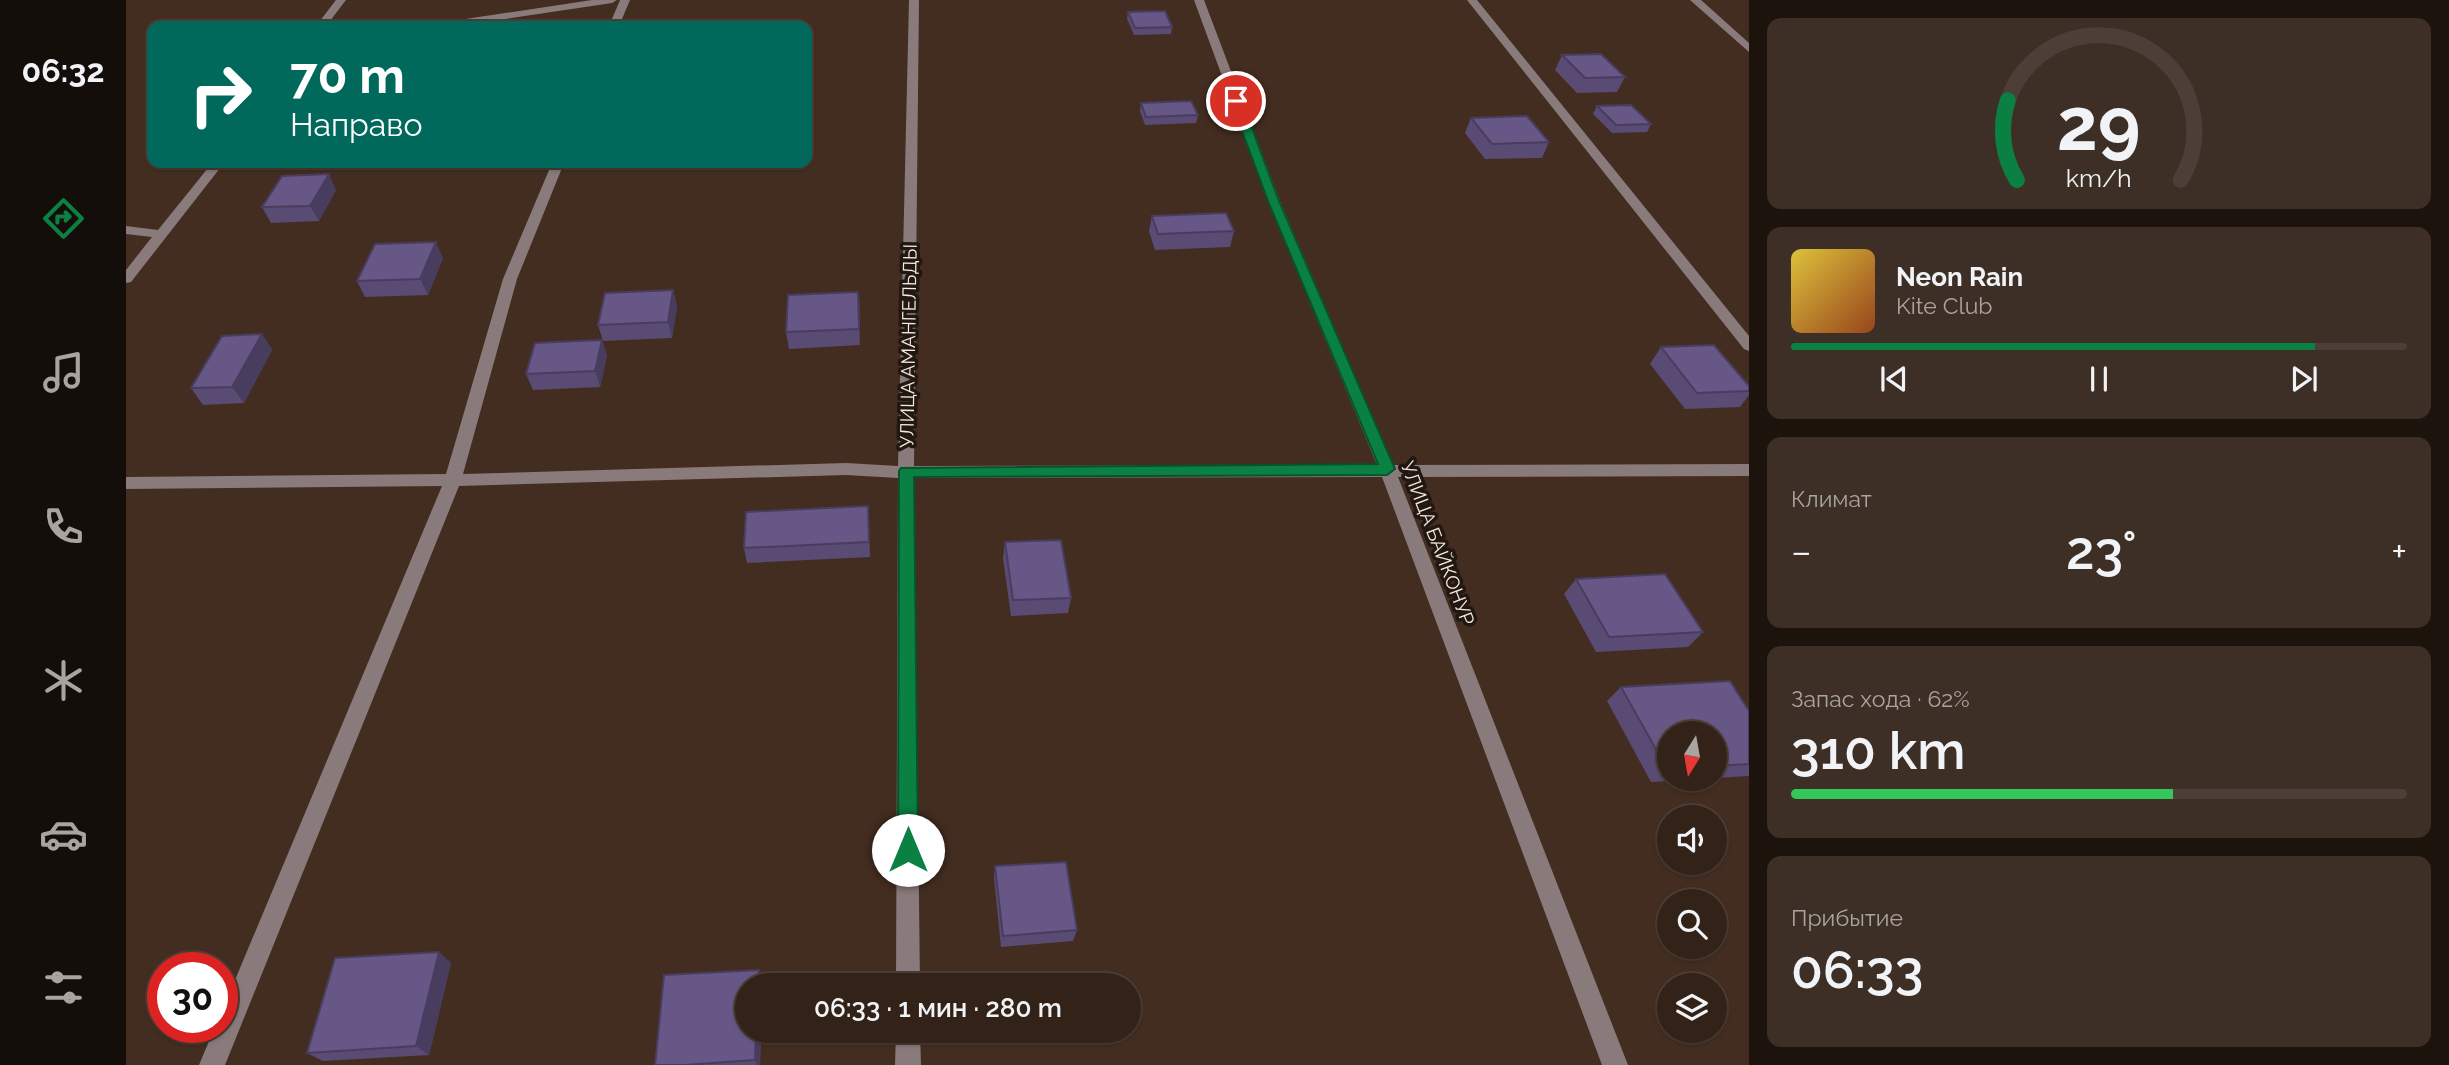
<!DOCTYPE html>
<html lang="ru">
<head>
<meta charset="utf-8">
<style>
	:root { --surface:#322218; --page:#3d2f25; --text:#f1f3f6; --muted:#a8a4a2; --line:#4d3f37; --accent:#0b8043 }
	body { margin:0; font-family:Raleway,sans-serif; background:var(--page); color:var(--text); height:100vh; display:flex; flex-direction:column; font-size:26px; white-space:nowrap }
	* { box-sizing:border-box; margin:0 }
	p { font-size:23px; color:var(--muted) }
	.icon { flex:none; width:38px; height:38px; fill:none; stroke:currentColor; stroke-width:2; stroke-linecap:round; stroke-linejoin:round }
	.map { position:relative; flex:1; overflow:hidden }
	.drawer { display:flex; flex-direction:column; gap:18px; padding:18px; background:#1c130d; width:700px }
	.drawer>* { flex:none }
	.top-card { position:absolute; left:21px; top:21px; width:665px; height:147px; border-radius:14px; box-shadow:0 2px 5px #0004,0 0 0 2px var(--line); background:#00695c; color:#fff; overflow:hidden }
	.needle { width:46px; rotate:191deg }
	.buttons { position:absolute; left:1531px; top:721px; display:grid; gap:14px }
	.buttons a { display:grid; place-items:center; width:70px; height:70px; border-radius:50%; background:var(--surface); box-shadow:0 2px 5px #0004,0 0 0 2px var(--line); font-size:35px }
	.speed { position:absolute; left:21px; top:952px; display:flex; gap:14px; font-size:35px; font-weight:700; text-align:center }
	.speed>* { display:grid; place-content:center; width:91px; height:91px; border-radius:50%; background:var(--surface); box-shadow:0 2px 5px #0004,0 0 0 2px var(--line); line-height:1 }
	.speed .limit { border:10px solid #d22; background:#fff; color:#111 }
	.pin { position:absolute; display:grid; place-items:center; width:60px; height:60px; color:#fff; margin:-30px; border:4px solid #fff; border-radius:50%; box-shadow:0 2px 7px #0007 }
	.me { position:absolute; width:77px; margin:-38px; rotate:0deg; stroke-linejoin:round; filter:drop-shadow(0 0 5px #0008) }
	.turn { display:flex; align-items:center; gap:24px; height:147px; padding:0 28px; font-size:32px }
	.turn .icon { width:91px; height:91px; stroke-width:2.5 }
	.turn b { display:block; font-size:49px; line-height:60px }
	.big { font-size:52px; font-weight:600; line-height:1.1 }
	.drawer .widget { flex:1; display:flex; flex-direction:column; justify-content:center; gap:10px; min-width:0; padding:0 24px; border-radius:14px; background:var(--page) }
	.drawer .dial { align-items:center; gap:0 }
	.dial svg { height:182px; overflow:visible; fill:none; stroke:var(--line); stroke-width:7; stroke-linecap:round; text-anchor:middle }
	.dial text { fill:var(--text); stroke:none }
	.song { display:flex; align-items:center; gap:21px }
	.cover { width:84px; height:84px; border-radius:10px; background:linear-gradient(135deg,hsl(50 70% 55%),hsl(20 70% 35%)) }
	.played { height:7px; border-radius:4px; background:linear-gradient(90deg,var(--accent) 85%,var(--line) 85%) }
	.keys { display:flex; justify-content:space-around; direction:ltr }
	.heat { display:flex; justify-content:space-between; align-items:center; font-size:38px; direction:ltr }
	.charge { height:10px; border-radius:5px; background:linear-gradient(90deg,#34c759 62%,var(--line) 0) }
	.trip { position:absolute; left:609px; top:973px; width:406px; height:70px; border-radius:35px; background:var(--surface); box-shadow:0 2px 5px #0004,0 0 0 2px var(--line); font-weight:600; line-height:70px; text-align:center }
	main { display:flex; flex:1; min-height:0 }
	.tabs { display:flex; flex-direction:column; width:126px; justify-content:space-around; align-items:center; background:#140e0a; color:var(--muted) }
	.tabs .icon { width:49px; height:49px }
	.tabs .current { color:var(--accent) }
	.tabs b { font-size:32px; color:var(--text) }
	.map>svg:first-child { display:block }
</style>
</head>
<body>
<main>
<nav class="tabs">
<b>06:32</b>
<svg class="icon current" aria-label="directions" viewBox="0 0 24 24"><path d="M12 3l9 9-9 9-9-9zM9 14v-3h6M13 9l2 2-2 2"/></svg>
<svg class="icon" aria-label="music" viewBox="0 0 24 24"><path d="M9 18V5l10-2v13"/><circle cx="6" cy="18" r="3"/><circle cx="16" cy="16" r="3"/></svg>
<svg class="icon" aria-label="phone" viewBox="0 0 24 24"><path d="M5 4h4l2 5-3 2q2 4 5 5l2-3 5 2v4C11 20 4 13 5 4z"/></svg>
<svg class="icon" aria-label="climate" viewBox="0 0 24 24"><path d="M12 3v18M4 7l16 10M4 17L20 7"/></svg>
<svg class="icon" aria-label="car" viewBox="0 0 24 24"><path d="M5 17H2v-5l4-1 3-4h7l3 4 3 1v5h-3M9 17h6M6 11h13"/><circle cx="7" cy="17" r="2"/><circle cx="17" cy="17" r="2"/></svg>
<svg class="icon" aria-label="filters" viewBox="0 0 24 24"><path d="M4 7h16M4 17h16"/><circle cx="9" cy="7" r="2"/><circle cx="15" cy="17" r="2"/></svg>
</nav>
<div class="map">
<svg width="1623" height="1065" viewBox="0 0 1623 1065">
	<rect width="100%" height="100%" fill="#432d20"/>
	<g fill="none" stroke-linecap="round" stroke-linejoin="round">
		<path fill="#897b7c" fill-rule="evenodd" d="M210 0H220L200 26H190Z
			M466 0H491L486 3 332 26H308L313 23Z
			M494 0H504L493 26H483Z
			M783 0H793L788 466 1251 465 1142 201 1068 0H1078L1154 201 1267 465 1623 464V476L1272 477 1502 1065H1476L1256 477 788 478 794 985H770L772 478 720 475 333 486 99 1065H73L89 1027H96V1011L316 486 0 489V477L320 474 377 279 426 163H438L391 279 337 474 720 463 772 466Z
			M1341 0H1351L1623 336V351L1618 349Z
			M1564 0H1575L1623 43V52Z
			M86 163H98L5 282 0 283V270L26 237 0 234V226L32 230Z
			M770 1031H794L795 1065H769Z"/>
	</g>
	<path fill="#594b73" d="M1002 12 1046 27 1045 34 1008 35 1001 19Z
		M1436 55 1499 77 1491 92 1451 93 1429 70Z
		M1015 103 1072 115 1070 123 1019 125 1014 111Z
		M1471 106 1525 124 1521 132 1486 133 1467 114Z
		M1345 118 1423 142 1416 158 1359 159 1339 133Z
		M210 190 193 221 145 223 136 207Z
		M1026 216 1108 231 1104 247 1029 250 1023 231Z
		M317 258 302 295 239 297 231 281Z
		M547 290 551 306 546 338 477 341 472 325Z
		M732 292 734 345 663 349 660 332Z
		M136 334 146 350 118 403 77 405 65 388Z
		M476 340 481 356 474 387 407 390 400 374Z
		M1535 347 1623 386V395L1614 407 1559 409 1524 364Z
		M743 522 744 557 621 563 618 548Z
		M879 542 945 598 942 613 885 616 877 558Z
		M1450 579 1577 632 1562 647 1470 652 1438 594Z
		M1495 687 1623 711V776L1589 778V733H1544V779H1583L1525 782 1481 701Z
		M869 866 951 930 947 941 875 947 868 878Z
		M325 963 303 1055 197 1061 181 1053Z
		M633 970 638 980 637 985H621L635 1031 634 1065H529Z"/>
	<path fill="#483d5e" d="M203 174 210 190 193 221 184 206Z
		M310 242 317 258 302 295 294 279Z
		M547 290 551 306 546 338 542 322Z
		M732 292 734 308V345L733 329Z
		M136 334 146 350 118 403 106 387Z
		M476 340 481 356 474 387 469 371Z
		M313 952 325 963 303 1055 290 1046Z
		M633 970 638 980 637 985H633Z
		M630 1031H635L634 1065H631L629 1060Z"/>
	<path fill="#675786" stroke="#483d5e" stroke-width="2" d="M1039 11 1046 27 1009 28 1002 12Z
		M1475 54 1499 77 1459 78 1436 55Z
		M1065 101 1072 115 1020 117 1015 103Z
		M1505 105 1525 124 1490 125 1471 106Z
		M1401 116 1423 142 1366 144 1345 118Z
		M203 174 184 206 136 207 156 176Z
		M1100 213 1108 231 1032 234 1026 216Z
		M310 242 294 279 231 281 249 244Z
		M547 290 542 322 472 325 479 293Z
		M732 292 733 329 660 332 662 295Z
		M136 334 106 387 65 388 96 336Z
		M476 340 469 371 400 374 409 343Z
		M1588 345 1623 386V391L1571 393 1535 347Z
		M742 506 743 542 618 548 620 512Z
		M935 540 945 598 887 600 879 542Z
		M1539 574 1577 632 1483 637 1450 579Z
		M1604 681 1623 711V764L1589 766V733H1544V769H1541L1495 687Z
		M940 862 951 930 877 936 869 866Z
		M313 952 290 1046 181 1053 209 958Z
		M633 970V985H621V1031H630L629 1060 558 1065H529L538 975Z"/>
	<path fill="#0b8043" stroke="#07532c" stroke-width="2" d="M1107 98 1116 101 1153 201 1269 469 1261 475 788 477 792 850 789 857 782 860 775 857 772 850 773 471 775 468 1252 464 1142 201 1105 101Z"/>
	<g text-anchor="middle" stroke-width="7" stroke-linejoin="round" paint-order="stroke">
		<g font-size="19" fill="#f7e8e0" stroke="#221812">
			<text transform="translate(782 346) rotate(-89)" y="7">УЛИЦА АМАНГЕЛЬДЫ</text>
			<text transform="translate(1312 543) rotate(69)" y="7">УЛИЦА БАЙКОНУР</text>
		</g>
	</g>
</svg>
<div class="buttons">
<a><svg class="needle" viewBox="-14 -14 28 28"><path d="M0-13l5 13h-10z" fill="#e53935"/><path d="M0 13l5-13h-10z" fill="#a8a4a2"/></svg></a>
<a><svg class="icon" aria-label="sound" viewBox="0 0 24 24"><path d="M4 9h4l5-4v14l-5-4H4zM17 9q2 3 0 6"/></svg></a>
<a><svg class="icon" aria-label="search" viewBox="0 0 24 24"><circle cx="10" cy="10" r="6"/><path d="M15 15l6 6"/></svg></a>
<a><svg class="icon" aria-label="layers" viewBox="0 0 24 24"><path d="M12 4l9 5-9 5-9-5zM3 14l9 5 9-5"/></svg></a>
</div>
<div class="speed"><div class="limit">30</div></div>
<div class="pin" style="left:1110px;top:101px;background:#d93025"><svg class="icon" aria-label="arrive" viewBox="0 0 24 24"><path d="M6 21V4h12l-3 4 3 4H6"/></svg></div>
<svg class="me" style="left:782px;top:850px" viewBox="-20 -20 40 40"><circle r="19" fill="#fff"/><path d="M0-13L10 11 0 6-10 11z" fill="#0b8043"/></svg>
<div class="trip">06:33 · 1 мин · 280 m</div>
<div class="top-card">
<div class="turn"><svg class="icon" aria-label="right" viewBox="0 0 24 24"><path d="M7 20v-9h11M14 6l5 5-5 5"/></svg><div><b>70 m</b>Направо</div></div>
</div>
</div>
<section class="drawer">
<div class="widget dial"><svg viewBox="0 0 100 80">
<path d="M14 69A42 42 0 1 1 86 69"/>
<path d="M14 69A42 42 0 0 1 10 34" stroke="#0b8043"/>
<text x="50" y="56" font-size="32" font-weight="700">29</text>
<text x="50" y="72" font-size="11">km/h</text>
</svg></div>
<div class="widget">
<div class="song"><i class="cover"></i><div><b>Neon Rain</b><p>Kite Club</p></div></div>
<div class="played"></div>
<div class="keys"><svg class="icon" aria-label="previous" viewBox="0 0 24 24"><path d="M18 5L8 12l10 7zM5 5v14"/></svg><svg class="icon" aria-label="pause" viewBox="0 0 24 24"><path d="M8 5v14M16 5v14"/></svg><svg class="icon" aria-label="next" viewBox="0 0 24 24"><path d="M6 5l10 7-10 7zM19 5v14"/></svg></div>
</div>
<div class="widget"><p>Климат</p>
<div class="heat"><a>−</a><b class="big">23°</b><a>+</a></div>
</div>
<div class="widget"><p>Запас хода · 62%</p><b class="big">310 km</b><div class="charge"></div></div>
<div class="widget"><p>Прибытие</p><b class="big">06:33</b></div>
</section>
</main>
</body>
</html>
